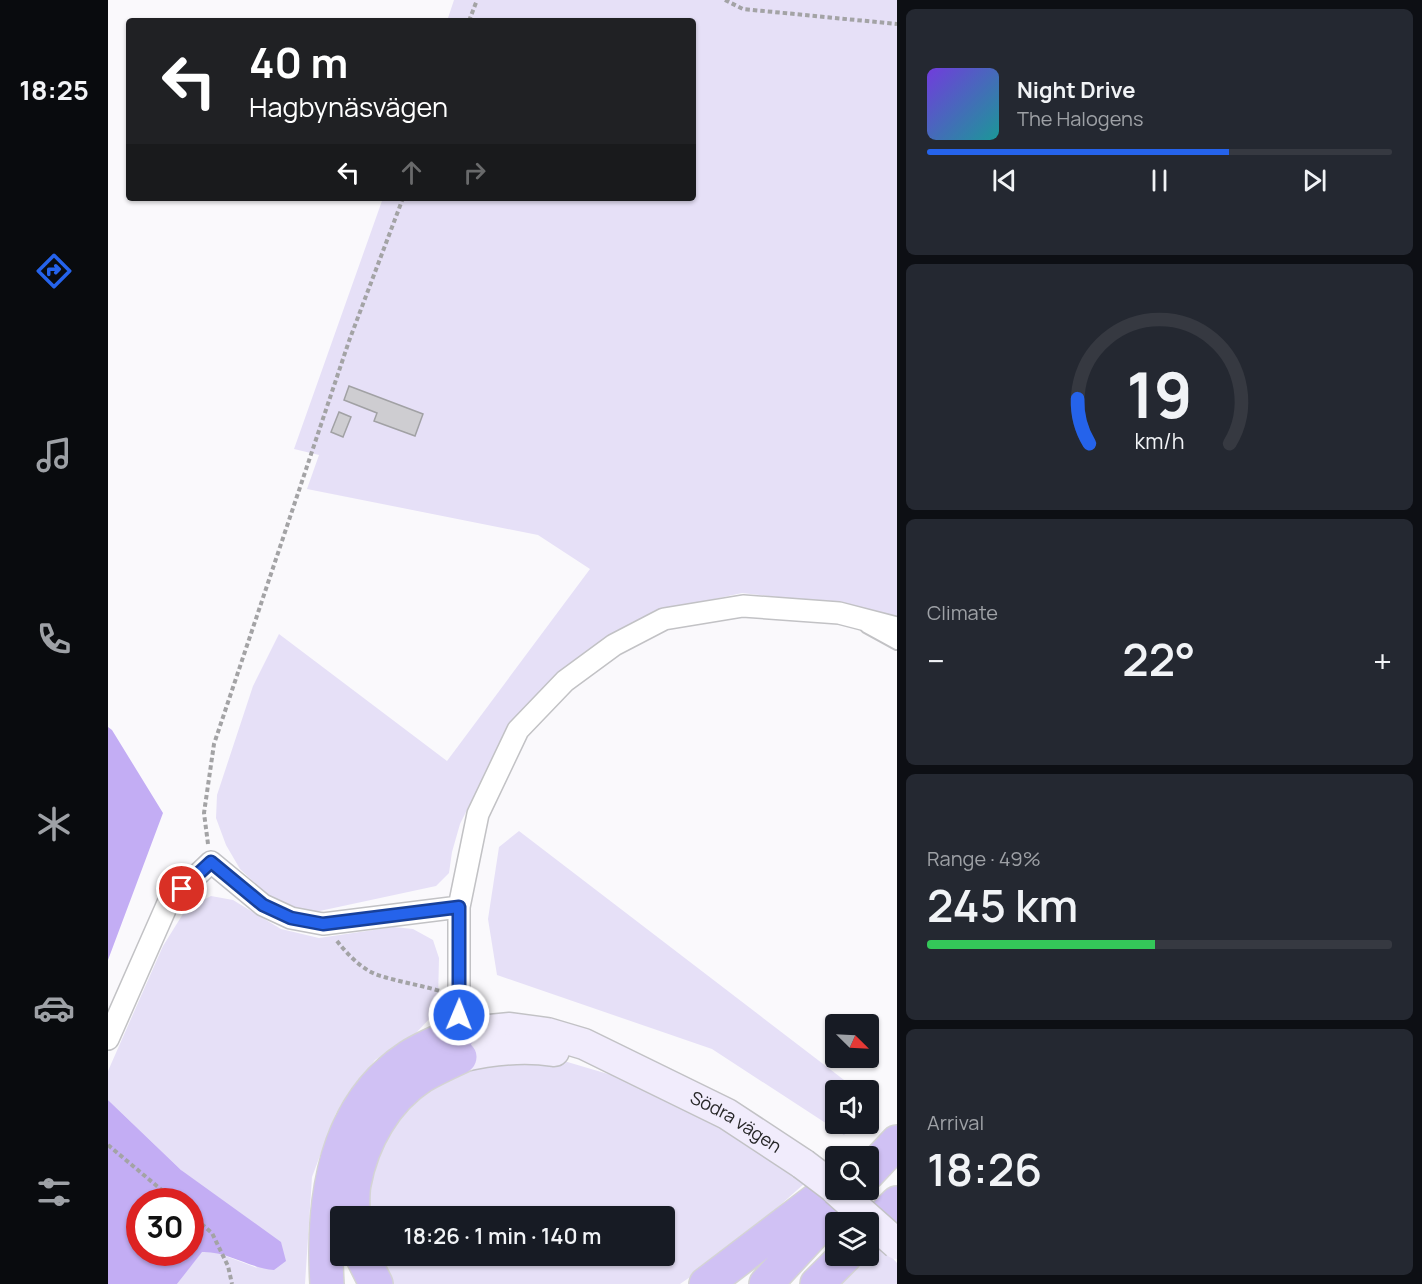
<!DOCTYPE html>
<html lang="en">
<head>
<meta charset="utf-8">
<style>
	:root { --surface:#171b24; --page:#242831; --text:#f1f3f6; --muted:#9ea1a6; --line:#363941; --accent:#2563eb }
	body { margin:0; font-family:Manrope,sans-serif; background:var(--page); color:var(--text); height:100vh; display:flex; flex-direction:column; font-size:22px; white-space:nowrap }
	* { box-sizing:border-box; margin:0 }
	p { font-size:20px; color:var(--muted) }
	.icon { flex:none; width:33px; height:33px; fill:none; stroke:currentColor; stroke-width:2; stroke-linecap:round; stroke-linejoin:round }
	.map { position:relative; flex:1; overflow:hidden }
	.details { display:flex; flex-direction:column; gap:9px; padding:9px; background:#0d0f14; width:525px }
	.details>* { flex:none }
	.banner { position:absolute; left:18px; top:18px; width:570px; height:183px; border-radius:6px; box-shadow:0 2px 4px #0004; background:#202124; color:#fff; overflow:hidden }
	.needle { width:39px; rotate:114deg }
	.controls { position:absolute; left:717px; top:1014px; display:grid; gap:12px }
	.controls a { display:grid; place-items:center; width:54px; height:54px; border-radius:6px; background:var(--surface); box-shadow:0 2px 4px #0004; font-size:30px }
	.speed { position:absolute; left:18px; top:1188px; display:flex; gap:12px; font-size:30px; font-weight:700; text-align:center }
	.speed>* { display:grid; place-content:center; width:78px; height:78px; border-radius:50%; background:var(--surface); box-shadow:0 2px 4px #0004; line-height:1 }
	.speed .limit { border:9px solid #d22; background:#fff; color:#111 }
	.pin { position:absolute; display:grid; place-items:center; width:51px; height:51px; color:#fff; margin:-26px; border:3px solid #fff; border-radius:50%; box-shadow:0 2px 6px #0007 }
	.me { position:absolute; width:66px; margin:-33px; rotate:1deg; stroke-linejoin:round; filter:drop-shadow(0 0 4px #0008) }
	.turn { display:flex; align-items:center; gap:21px; height:126px; padding:0 24px; font-size:27px }
	.turn .icon { width:78px; height:78px; stroke-width:2.5 }
	.turn b { display:block; font-size:42px; line-height:51px }
	.lanes { display:flex; align-items:center; height:57px; padding:0 24px; background:#0003; justify-content:center; gap:30px; direction:ltr }
	.lanes .off { opacity:.35 }
	.big { font-size:45px; font-weight:600; line-height:1.1 }
	.details .tile { flex:1; display:flex; flex-direction:column; justify-content:center; gap:9px; min-width:0; padding:0 21px; border-radius:9px; background:var(--page) }
	.details .dial { align-items:center; gap:0 }
	.dial svg { height:156px; overflow:visible; fill:none; stroke:var(--line); stroke-width:7; stroke-linecap:round; text-anchor:middle }
	.dial text { fill:var(--text); stroke:none }
	.song { display:flex; align-items:center; gap:18px }
	.cover { width:72px; height:72px; border-radius:9px; background:linear-gradient(135deg,hsl(260 70% 55%),hsl(180 70% 35%)) }
	.played { height:6px; border-radius:3px; background:linear-gradient(90deg,var(--accent) 65%,var(--line) 65%) }
	.keys { display:flex; justify-content:space-around; direction:ltr }
	.heat { display:flex; justify-content:space-between; align-items:center; font-size:33px; direction:ltr }
	.charge { height:9px; border-radius:4px; background:linear-gradient(90deg,#34c759 49%,var(--line) 0) }
	.trip { position:absolute; left:222px; top:1206px; width:345px; height:60px; border-radius:6px; background:var(--surface); box-shadow:0 2px 4px #0004; font-weight:600; line-height:60px; text-align:center }
	main { display:flex; flex:1; min-height:0 }
	.dock { display:flex; flex-direction:column; width:108px; justify-content:space-around; align-items:center; background:#090b0e; color:var(--muted) }
	.dock .icon { width:42px; height:42px }
	.dock .active { color:var(--accent) }
	.dock b { font-size:27px; color:var(--text) }
	.map>svg:first-child { display:block }
</style>
</head>
<body>
<main>
<nav class="dock">
<b>18:25</b>
<svg class="icon active" aria-label="directions" viewBox="0 0 24 24"><path d="M12 3l9 9-9 9-9-9zM9 14v-3h6M13 9l2 2-2 2"/></svg>
<svg class="icon" aria-label="music" viewBox="0 0 24 24"><path d="M9 18V5l10-2v13"/><circle cx="6" cy="18" r="3"/><circle cx="16" cy="16" r="3"/></svg>
<svg class="icon" aria-label="phone" viewBox="0 0 24 24"><path d="M5 4h4l2 5-3 2q2 4 5 5l2-3 5 2v4C11 20 4 13 5 4z"/></svg>
<svg class="icon" aria-label="climate" viewBox="0 0 24 24"><path d="M12 3v18M4 7l16 10M4 17L20 7"/></svg>
<svg class="icon" aria-label="car" viewBox="0 0 24 24"><path d="M5 17H2v-5l4-1 3-4h7l3 4 3 1v5h-3M9 17h6M6 11h13"/><circle cx="7" cy="17" r="2"/><circle cx="17" cy="17" r="2"/></svg>
<svg class="icon" aria-label="filters" viewBox="0 0 24 24"><path d="M4 7h16M4 17h16"/><circle cx="9" cy="7" r="2"/><circle cx="15" cy="17" r="2"/></svg>
</nav>
<div class="map">
<svg width="789" height="1284" viewBox="0 0 789 1284">
	<rect width="100%" height="100%" fill="#faf9fc"/>
	<path fill="#e6e0f7" d="M346 0H789V620L733 604 634 593 556 610 500 636 449 673 401 725 352 824 344 852 341 873 328 886 207 912 182 908 156 892 132 869 118 845 108 818 109 795 145 686 171 634 339 761 482 569 430 535 199 489 211 455 186 449 275 198H585V21H339Z
		M411 831 740 1083 757 1090H728V1124H747L736 1135 604 1049 389 975 380 919 391 847Z
		M103 896 125 900 173 929 211 938 286 927 305 929 325 940 331 958 330 1001 325 1015 308 1033 267 1060 228 1113 204 1177 197 1284H69L93 1252H107L149 1268 73 1170 0 1100V1071L55 946 78 909Z
		M456 1061 517 1079 593 1114 697 1183 624 1248 572 1284H282L267 1256H556V1216H259L258 1184 271 1144 292 1111 355 1067Z
		M770 1242 789 1263V1284H730L758 1256H760L761 1252Z"/>
	<path fill="#c3adf4" fill-rule="evenodd" d="M0 727 4 730 55 813 0 960Z
		M0 1100 73 1170 173 1242 178 1261 166 1270C141 1268 119 1251 94 1252L69 1284H0ZM32 1202H82V1252H32Z"/>
	<path fill="#cecdd1" stroke="#a1a1a4" stroke-width="1.5" d="M241 386 315 414 307 436 266 421 269 413 236 400Z
		M231 412 243 417 235 437 223 432Z"/>
	<g fill="none" stroke-linecap="round" stroke-linejoin="round">
		<defs>
			<path id="service" d="M758 627 789 644"/>
			<path id="minor" d="M0 1039 60 903 103 862 155 905 183 918 215 924 351 907
				M351 1044V907L370 814 410 730 457 681 506 645 556 619 635 606 731 613 789 628"/>
			<g id="secondary">
				<path id="s1" d="M351 1033 402 1028 439 1033 476 1044 619 1114 695 1164"/>
				<path d="M352 1057C382 1050 415 1046 446 1051"/>
			</g>
			<path id="motorway" d="M760 1173 789 1142
				M245 1216C245 1206 244 1194 246 1184 254 1141 277 1100 314 1076 326 1069 339 1063 352 1057
				M760 1232 789 1203
				M254 1256 268 1284
				M219 1284C214 1201 225 1107 301 1057 317 1047 334 1040 351 1033
				M598 1284 728 1185
				M658 1284 742 1193
				M709 1284 737 1256"/>
		</defs>
		<use href="#service" stroke="#c2c2c5" stroke-width="14"/>
		<use href="#minor" stroke="#c2c2c5" stroke-width="24"/>
		<use href="#secondary" stroke="#c2c2c5" stroke-width="33"/>
		<use href="#motorway" stroke="#d4d4d4" stroke-width="36"/>
		<path stroke="#a3a3a5" stroke-width="4" stroke-dasharray="4.5 3" stroke-linecap="butt" d="M617 0 635 9 789 24
			M361 21 369 0
			M100 844 96 813 106 744 241 341 295 198
			M229 941C240 955 255 971 273 976 292 982 312 985 332 991
			M0 1145 68 1202
			M82 1214 104 1233 120 1266 124 1284"/>
		<use href="#service" stroke="#fff" stroke-width="10"/>
		<use href="#minor" stroke="#fff" stroke-width="21"/>
		<use href="#secondary" stroke="#f1ecfc" stroke-width="30"/>
		<use href="#motorway" stroke="#d0c1f4" stroke-width="33"/>
		<defs>
			<path id="secondary-bridge" d="M695 1164 728 1189
				M728 1190 789 1244"/>
		</defs>
		<use href="#secondary-bridge" stroke="#c2c2c5" stroke-width="33" stroke-linecap="butt"/>
		<use href="#secondary-bridge" stroke="#f1ecfc" stroke-width="30"/>
	</g>
	<g fill="none" stroke-linecap="round" stroke-linejoin="round">
		<defs>
			<path id="route" d="M74 889 103 862 155 905 183 918 215 924 351 907V1015"/>
		</defs>
		<use href="#route" stroke="#184099" stroke-width="15"/>
		<use href="#route" stroke="#2563eb" stroke-width="10"/>
	</g>
	<g text-anchor="middle" stroke-width="6" stroke-linejoin="round" paint-order="stroke">
		<g font-size="18" fill="#262627" stroke="#faf9fc">
			<text dy="6" stroke="none"><textPath href="#s1" startOffset="298">Södra vägen</textPath></text>
		</g>
	</g>
</svg>
<div class="controls">
<a><svg class="needle" viewBox="-14 -14 28 28"><path d="M0-13l5 13h-10z" fill="#e53935"/><path d="M0 13l5-13h-10z" fill="#9ea1a6"/></svg></a>
<a><svg class="icon" aria-label="sound" viewBox="0 0 24 24"><path d="M4 9h4l5-4v14l-5-4H4zM17 9q2 3 0 6"/></svg></a>
<a><svg class="icon" aria-label="search" viewBox="0 0 24 24"><circle cx="10" cy="10" r="6"/><path d="M15 15l6 6"/></svg></a>
<a><svg class="icon" aria-label="layers" viewBox="0 0 24 24"><path d="M12 4l9 5-9 5-9-5zM3 14l9 5 9-5"/></svg></a>
</div>
<div class="speed"><div class="limit">30</div></div>
<div class="pin" style="left:74px;top:889px;background:#d93025"><svg class="icon" aria-label="arrive" viewBox="0 0 24 24"><path d="M6 21V4h12l-3 4 3 4H6"/></svg></div>
<svg class="me" style="left:351px;top:1015px" viewBox="-20 -20 40 40"><circle r="17" fill="#2563eb" stroke="#fff" stroke-width="3"/><path d="M0-11L8 9 0 5-8 9z" fill="#fff"/></svg>
<div class="trip">18:26 · 1 min · 140 m</div>
<div class="banner">
<div class="turn"><svg class="icon" aria-label="left" viewBox="0 0 24 24"><path d="M17 20v-9H6M10 6l-5 5 5 5"/></svg><div><b>40 m</b>Hagbynäsvägen</div></div>
<div class="lanes"><svg class="icon" aria-label="left" viewBox="0 0 24 24"><path d="M17 20v-9H6M10 6l-5 5 5 5"/></svg><svg class="icon off" aria-label="ahead" viewBox="0 0 24 24"><path d="M12 20V5M6 11l6-6 6 6"/></svg><svg class="icon off" aria-label="right" viewBox="0 0 24 24"><path d="M7 20v-9h11M14 6l5 5-5 5"/></svg></div>
</div>
</div>
<section class="details">
<div class="tile">
<div class="song"><i class="cover"></i><div><b>Night Drive</b><p>The Halogens</p></div></div>
<div class="played"></div>
<div class="keys"><svg class="icon" aria-label="previous" viewBox="0 0 24 24"><path d="M18 5L8 12l10 7zM5 5v14"/></svg><svg class="icon" aria-label="pause" viewBox="0 0 24 24"><path d="M8 5v14M16 5v14"/></svg><svg class="icon" aria-label="next" viewBox="0 0 24 24"><path d="M6 5l10 7-10 7zM19 5v14"/></svg></div>
</div>
<div class="tile dial"><svg viewBox="0 0 100 80">
<path d="M14 69A42 42 0 1 1 86 69"/>
<path d="M14 69A42 42 0 0 1 8 46" stroke="#2563eb"/>
<text x="50" y="56" font-size="32" font-weight="700">19</text>
<text x="50" y="72" font-size="11">km/h</text>
</svg></div>
<div class="tile"><p>Climate</p>
<div class="heat"><a>−</a><b class="big">22°</b><a>+</a></div>
</div>
<div class="tile"><p>Range · 49%</p><b class="big">245 km</b><div class="charge"></div></div>
<div class="tile"><p>Arrival</p><b class="big">18:26</b></div>
</section>
</main>
</body>
</html>
